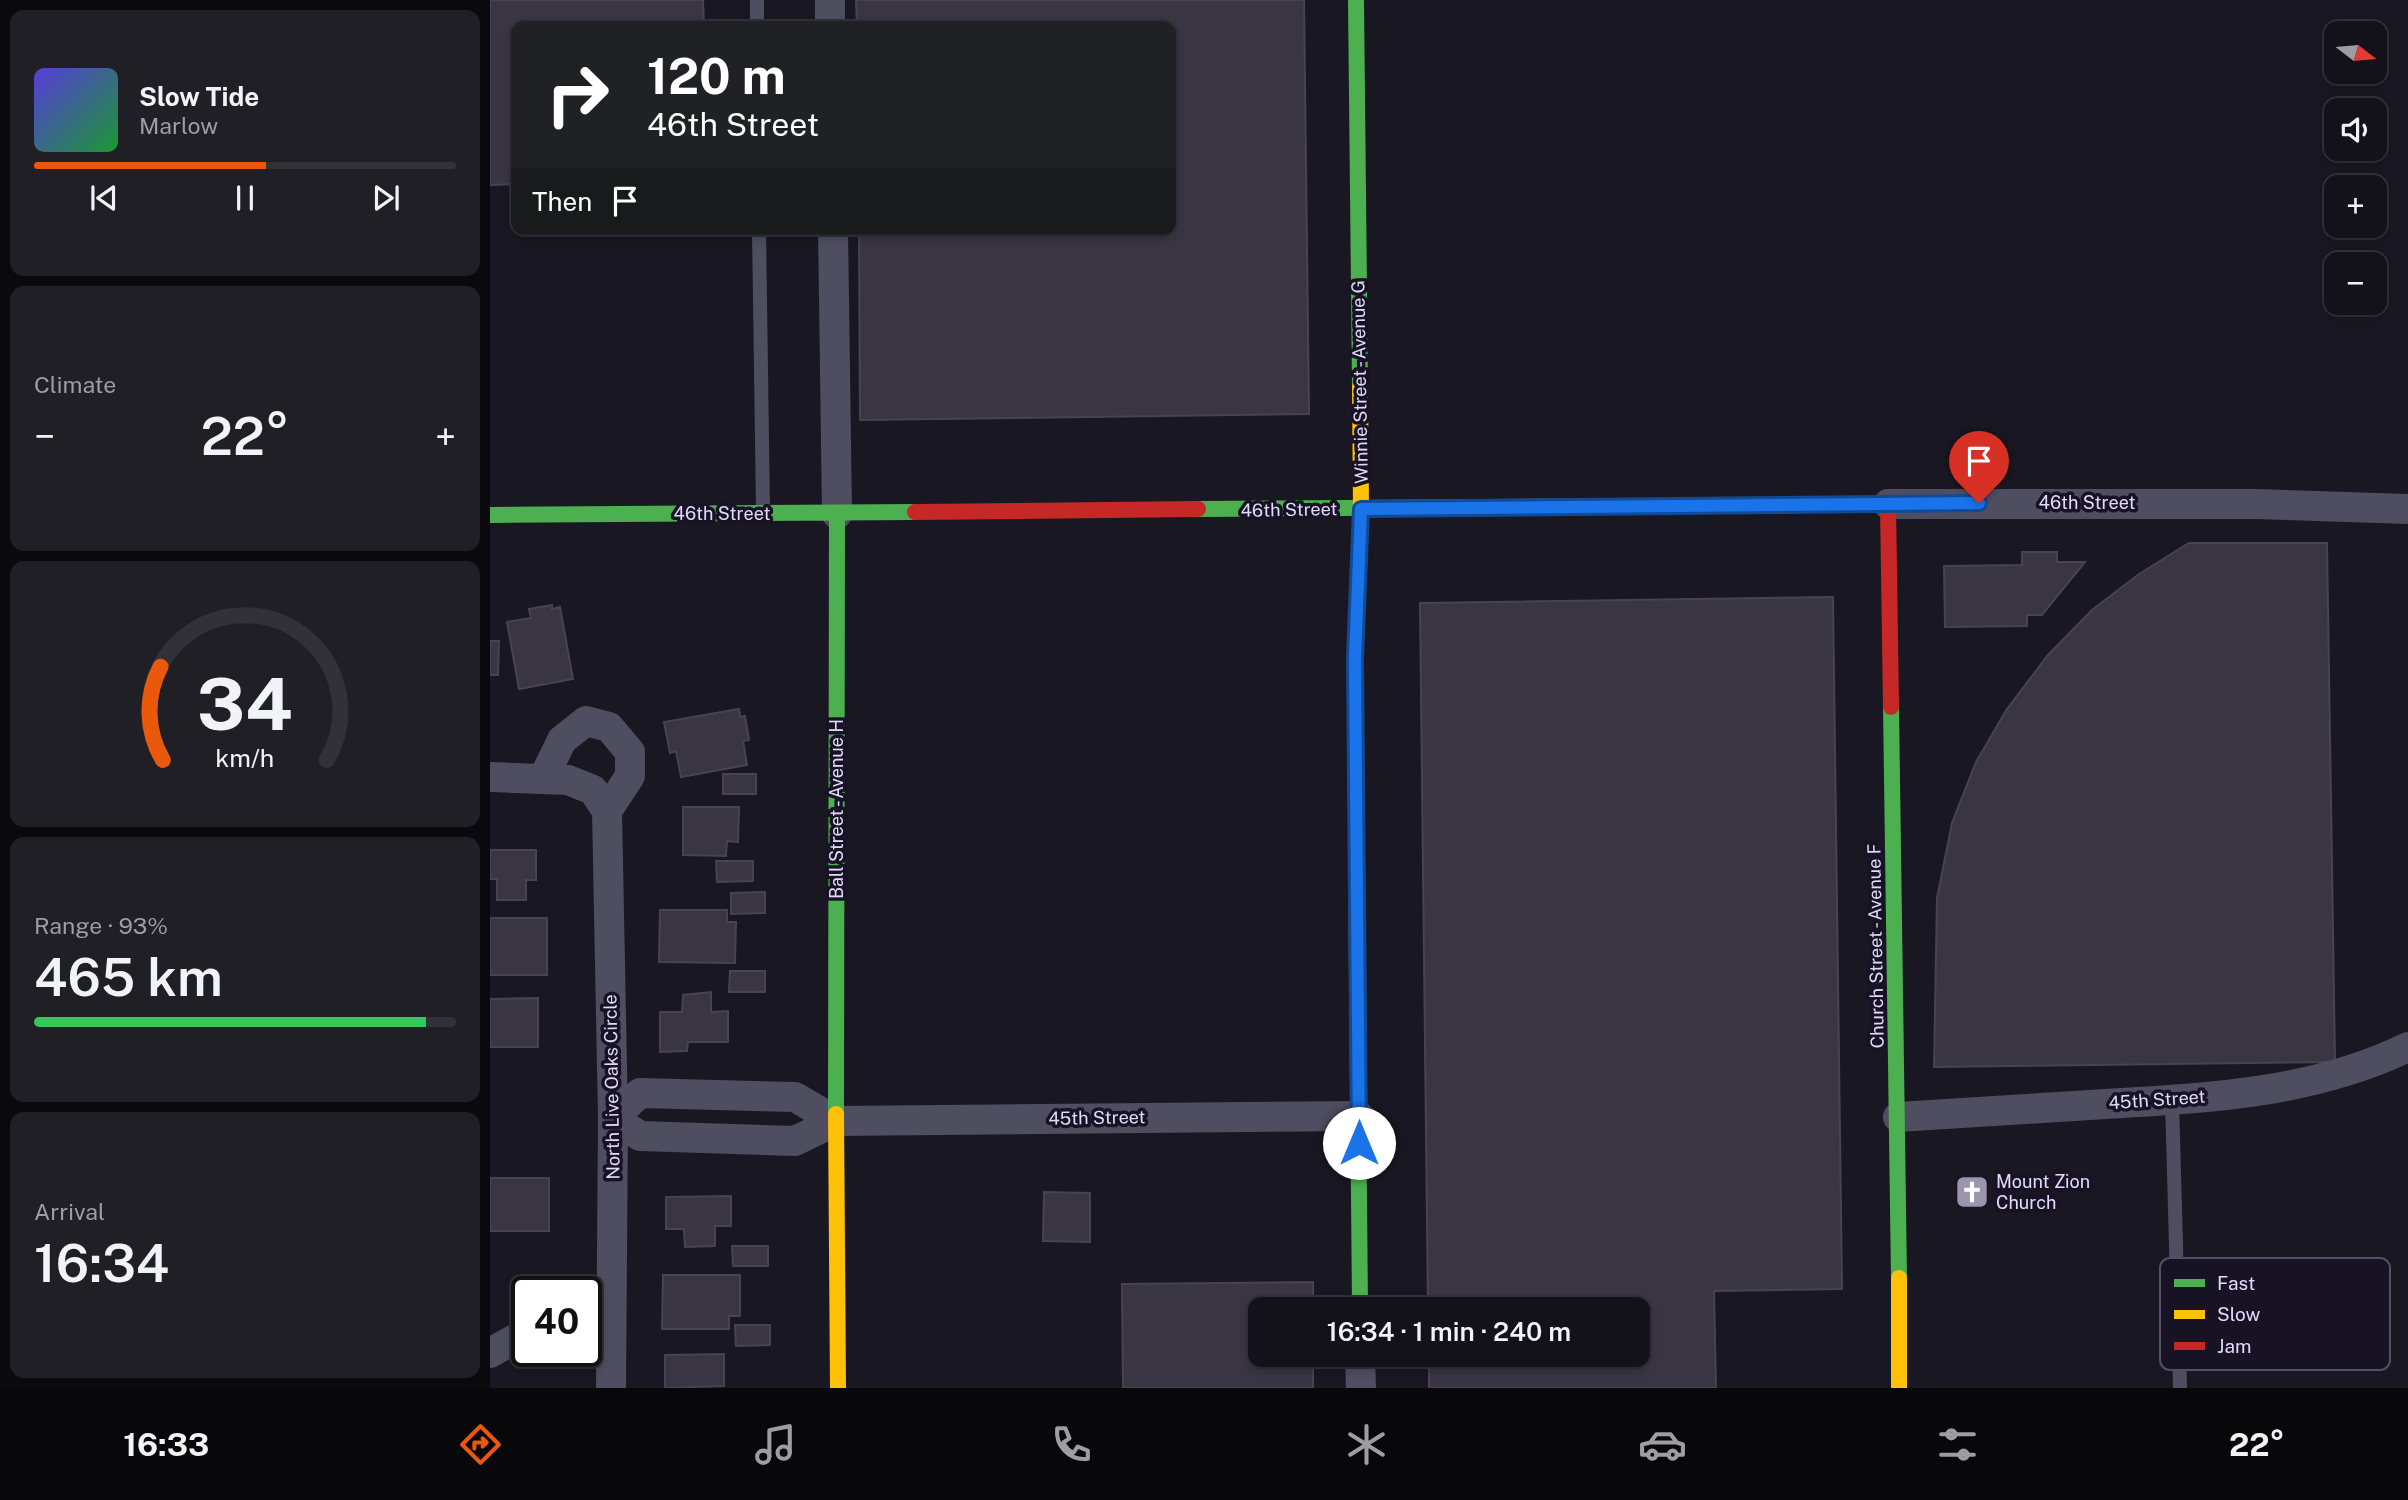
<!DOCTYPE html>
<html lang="en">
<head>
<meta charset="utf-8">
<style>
	:root { --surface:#131119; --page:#201f26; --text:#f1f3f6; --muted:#9d9da2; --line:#323138; --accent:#ea580c }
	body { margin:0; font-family:"Public Sans",sans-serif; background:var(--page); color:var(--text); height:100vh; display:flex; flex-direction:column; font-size:26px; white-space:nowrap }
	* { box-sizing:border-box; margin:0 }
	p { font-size:23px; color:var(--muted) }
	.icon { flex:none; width:38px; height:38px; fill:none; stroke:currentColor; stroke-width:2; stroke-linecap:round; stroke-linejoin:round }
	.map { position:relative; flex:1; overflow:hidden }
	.sheet { display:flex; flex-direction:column; gap:10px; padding:10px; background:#0a090e; width:490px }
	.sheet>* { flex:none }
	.hud { position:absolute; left:21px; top:21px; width:665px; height:214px; border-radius:14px; box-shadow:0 4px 10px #0003,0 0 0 2px var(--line); background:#202124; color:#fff; overflow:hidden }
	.needle { width:46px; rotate:106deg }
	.fabs { position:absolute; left:1834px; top:21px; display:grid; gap:14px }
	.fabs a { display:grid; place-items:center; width:63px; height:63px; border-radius:14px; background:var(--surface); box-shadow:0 4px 10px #0003,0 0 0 2px var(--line); font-size:35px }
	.speed { position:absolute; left:21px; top:1276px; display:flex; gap:14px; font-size:35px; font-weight:700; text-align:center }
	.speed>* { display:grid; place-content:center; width:91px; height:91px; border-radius:50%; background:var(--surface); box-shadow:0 4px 10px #0003,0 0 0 2px var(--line); line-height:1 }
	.speed .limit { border:4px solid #111; border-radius:10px; background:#fff; color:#111 }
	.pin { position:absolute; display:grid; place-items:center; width:60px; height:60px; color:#fff; margin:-72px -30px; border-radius:50% 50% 50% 0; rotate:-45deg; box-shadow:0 0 7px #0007 }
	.pin .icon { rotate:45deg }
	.me { position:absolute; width:77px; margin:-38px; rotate:0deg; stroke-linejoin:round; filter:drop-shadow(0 0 5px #0008) }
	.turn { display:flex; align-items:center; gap:24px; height:147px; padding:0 21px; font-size:32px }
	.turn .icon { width:91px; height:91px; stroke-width:2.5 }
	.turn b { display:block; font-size:49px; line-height:60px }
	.then { display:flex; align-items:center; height:66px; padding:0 21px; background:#0003; gap:14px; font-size:26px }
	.big { font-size:52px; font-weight:600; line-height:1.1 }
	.sheet .widget { flex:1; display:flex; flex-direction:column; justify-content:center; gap:10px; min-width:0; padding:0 24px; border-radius:14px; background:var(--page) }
	.sheet .dial { align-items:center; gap:0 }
	.dial svg { height:182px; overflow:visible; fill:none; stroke:var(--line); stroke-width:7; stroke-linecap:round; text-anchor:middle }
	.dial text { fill:var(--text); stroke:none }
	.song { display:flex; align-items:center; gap:21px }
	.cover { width:84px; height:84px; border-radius:10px; background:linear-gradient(135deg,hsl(250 70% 55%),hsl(130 70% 35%)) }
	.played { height:7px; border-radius:4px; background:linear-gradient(90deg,var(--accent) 55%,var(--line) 55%) }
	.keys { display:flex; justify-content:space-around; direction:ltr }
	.heat { display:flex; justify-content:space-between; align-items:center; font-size:38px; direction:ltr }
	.charge { height:10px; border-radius:5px; background:linear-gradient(90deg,#34c759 93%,var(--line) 0) }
	.trip { position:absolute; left:758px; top:1297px; width:402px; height:70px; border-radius:14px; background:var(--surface); box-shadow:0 4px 10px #0003,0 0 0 2px var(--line); font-weight:600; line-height:70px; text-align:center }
	.tabs { display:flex; height:112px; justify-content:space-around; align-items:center; background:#08070a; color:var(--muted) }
	.tabs .icon { width:49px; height:49px }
	.tabs .on { color:var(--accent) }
	.tabs b { font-size:32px; color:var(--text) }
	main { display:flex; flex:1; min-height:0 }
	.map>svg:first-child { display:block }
</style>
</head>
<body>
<main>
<section class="sheet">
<div class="widget">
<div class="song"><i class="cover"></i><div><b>Slow Tide</b><p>Marlow</p></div></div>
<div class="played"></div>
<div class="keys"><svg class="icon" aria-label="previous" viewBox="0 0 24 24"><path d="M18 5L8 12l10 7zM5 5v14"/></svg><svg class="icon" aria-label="pause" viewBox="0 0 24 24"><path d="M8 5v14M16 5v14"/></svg><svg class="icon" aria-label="next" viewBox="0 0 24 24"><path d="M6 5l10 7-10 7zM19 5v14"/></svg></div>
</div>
<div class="widget"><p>Climate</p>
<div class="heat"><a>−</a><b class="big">22°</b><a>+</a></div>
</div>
<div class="widget dial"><svg viewBox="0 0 100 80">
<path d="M14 69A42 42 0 1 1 86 69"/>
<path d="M14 69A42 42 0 0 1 13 28" stroke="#ea580c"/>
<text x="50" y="56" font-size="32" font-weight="700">34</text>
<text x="50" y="72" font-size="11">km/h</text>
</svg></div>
<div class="widget"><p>Range · 93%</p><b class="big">465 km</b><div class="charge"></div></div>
<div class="widget"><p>Arrival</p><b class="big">16:34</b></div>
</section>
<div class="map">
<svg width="1918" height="1388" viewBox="0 0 1918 1388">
	<rect width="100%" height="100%" fill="#191721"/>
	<path fill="#393542" stroke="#474354" stroke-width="2" d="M0 0H213L214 26H26V184L0 185Z
		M366 0H814L819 414 370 420 369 229H681V26H367Z
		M1699 543H1837L1845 1062 1444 1067 1447 898 1462 823 1486 762 1517 709 1558 655 1602 610 1649 574Z
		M1532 552H1567V562H1595L1552 615H1537V626L1455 627 1454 566 1532 565Z
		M1343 597 1352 1289 1224 1291 1226 1388H939V1354H1148V1309H938L930 603Z
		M62 605V609L70 607 83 679 29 689 17 622 41 618 39 609Z
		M0 641H9L8 675H0Z
		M249 709 250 717 255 716 259 740 253 741 257 765 191 777 186 751 180 753 174 722Z
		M233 774H266V794H233Z
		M193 807H249L248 842 237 841 236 856 193 855Z
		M0 850H46V880H36V900H7V879H0Z
		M226 861H263V881L227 882Z
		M275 892V913L241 914V893Z
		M170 910H237V922H246L245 963 169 962Z
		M0 918H57V975H0Z
		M240 971H275V992H239Z
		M221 992V1012L238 1011V1042H198L197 1051 170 1052V1012H192L193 995Z
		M48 998V1047H0V999Z
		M0 1178H59V1231H0Z
		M554 1192 600 1193V1242L553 1241Z
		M241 1196V1226H225V1246L195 1247 194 1229H176V1197Z
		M242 1246H278V1266H243Z
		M173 1275H250V1316H239V1329H172Z
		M823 1282V1309H770V1354H823V1388H633L632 1284Z
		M245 1325H280V1345L246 1346Z
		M234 1354V1386L175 1388V1355Z"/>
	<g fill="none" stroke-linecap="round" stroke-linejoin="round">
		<path stroke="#4f4d60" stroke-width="14" d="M267 0V26
			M269 229 273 511
			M1682 1101 1690 1388"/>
		<path stroke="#4f4d60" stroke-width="30" d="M340 0V26
			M343 229 347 514
			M1398 504H1766L1918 509
			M0 777 78 780 103 790 117 811 123 1118 121 1388
			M53 779 72 740 96 721 119 727 140 752V776L117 811
			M150 1093 305 1097 346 1121 305 1141 150 1136 123 1118Z
			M1408 1117C1477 1113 1546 1109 1616 1104 1719 1098 1824 1093 1918 1047
			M346 1121 869 1116
			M0 1353 37 1332
			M870 1354 871 1388"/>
		<path stroke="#4caf50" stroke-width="16" d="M866 0 870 387
			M708 509 1321 505
			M0 515 425 512
			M1401 707 1409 1278
			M867 972 870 1309
			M346 1114 347 514"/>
		<path stroke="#ffc107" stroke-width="16" d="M867 972 865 658 871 509 870 387
			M346 1114 348 1388
			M1409 1278V1388"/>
		<path stroke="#c62828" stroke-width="16" d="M1321 505 1398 504 1401 707
			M425 512 708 509"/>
	</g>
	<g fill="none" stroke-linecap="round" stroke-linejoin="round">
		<defs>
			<path id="route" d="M869 1143 865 658 871 509 1489 503"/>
		</defs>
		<use href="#route" stroke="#114b97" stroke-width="18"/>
		<use href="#route" stroke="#1a73e8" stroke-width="12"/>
	</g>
	<defs>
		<symbol id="church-square" viewBox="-11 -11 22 22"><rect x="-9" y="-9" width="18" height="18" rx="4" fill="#9b96ae" stroke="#171325"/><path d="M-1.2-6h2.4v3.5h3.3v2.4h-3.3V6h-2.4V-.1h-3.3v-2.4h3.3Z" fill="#fff"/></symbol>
	</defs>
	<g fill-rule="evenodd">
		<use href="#church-square" x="1463" y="1173" width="38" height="38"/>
	</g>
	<g text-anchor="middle" stroke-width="7" stroke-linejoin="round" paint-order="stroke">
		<g font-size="18" fill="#e1dbfa" stroke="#171325">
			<text transform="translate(870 382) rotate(-91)" y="6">Winnie Street - Avenue G</text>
			<text x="1597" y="509">46th Street</text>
			<text transform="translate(799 510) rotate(-1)" y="6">46th Street</text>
			<text x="232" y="520">46th Street</text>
			<text transform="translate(347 809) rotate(-90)" y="6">Ball Street - Avenue H</text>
			<text transform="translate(1386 946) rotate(-91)" y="6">Church Street - Avenue F</text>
			<text transform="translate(122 1087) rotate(-91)" y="6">North Live Oaks Circle</text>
			<text transform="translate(1667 1100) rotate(-4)" y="6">45th Street</text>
			<text transform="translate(607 1118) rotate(-1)" y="6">45th Street</text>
		</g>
		<g font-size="18" fill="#e1dbfa" stroke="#171325" text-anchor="start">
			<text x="1506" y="1188">Mount Zion<tspan x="1506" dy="21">Church</tspan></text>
		</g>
	</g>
	<rect x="1670" y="1258" width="230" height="112" rx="10" fill="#171325" stroke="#544f65" stroke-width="2"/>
	<rect x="1684" y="1279" width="31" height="8" fill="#4caf50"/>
	<rect x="1684" y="1310" width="31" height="9" fill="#ffc107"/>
	<rect x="1684" y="1342" width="31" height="8" fill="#c62828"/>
	<g font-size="19" fill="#e1dbfa">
		<text x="1727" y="1290">Fast</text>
		<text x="1727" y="1321">Slow</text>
		<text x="1727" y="1353">Jam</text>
	</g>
</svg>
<div class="fabs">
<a><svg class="needle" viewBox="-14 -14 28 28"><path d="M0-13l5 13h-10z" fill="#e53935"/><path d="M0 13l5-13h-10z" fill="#9d9da2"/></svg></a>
<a><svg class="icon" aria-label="sound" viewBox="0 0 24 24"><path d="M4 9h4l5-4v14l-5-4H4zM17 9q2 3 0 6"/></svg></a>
<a>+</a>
<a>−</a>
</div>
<div class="speed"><div class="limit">40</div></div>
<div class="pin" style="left:1489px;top:503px;background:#d93025"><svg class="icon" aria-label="arrive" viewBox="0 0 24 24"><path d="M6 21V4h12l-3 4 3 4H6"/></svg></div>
<svg class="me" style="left:869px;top:1143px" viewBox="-20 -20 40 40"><circle r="19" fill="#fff"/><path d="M0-13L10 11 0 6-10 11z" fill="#1a73e8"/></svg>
<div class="trip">16:34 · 1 min · 240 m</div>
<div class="hud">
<div class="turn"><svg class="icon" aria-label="right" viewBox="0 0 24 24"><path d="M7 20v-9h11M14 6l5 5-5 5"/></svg><div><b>120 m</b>46th Street</div></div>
<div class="then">Then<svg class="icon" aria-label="arrive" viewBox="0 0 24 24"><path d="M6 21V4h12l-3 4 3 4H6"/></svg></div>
</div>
</div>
</main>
<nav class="tabs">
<b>16:33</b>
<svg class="icon on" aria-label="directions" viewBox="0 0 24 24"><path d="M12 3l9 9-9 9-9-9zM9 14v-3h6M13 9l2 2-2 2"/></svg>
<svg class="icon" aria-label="music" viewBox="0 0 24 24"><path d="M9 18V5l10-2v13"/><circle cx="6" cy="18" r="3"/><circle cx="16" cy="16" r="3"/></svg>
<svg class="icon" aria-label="phone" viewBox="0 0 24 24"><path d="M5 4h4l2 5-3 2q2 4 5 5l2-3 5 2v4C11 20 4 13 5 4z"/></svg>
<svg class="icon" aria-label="climate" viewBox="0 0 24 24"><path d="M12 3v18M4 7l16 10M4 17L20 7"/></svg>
<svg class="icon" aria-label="car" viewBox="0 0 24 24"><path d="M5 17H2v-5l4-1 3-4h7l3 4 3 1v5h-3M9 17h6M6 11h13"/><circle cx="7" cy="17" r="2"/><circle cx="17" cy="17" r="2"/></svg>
<svg class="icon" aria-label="filters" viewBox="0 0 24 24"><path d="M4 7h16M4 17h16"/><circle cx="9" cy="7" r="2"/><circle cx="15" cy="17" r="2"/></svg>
<b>22°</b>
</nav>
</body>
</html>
